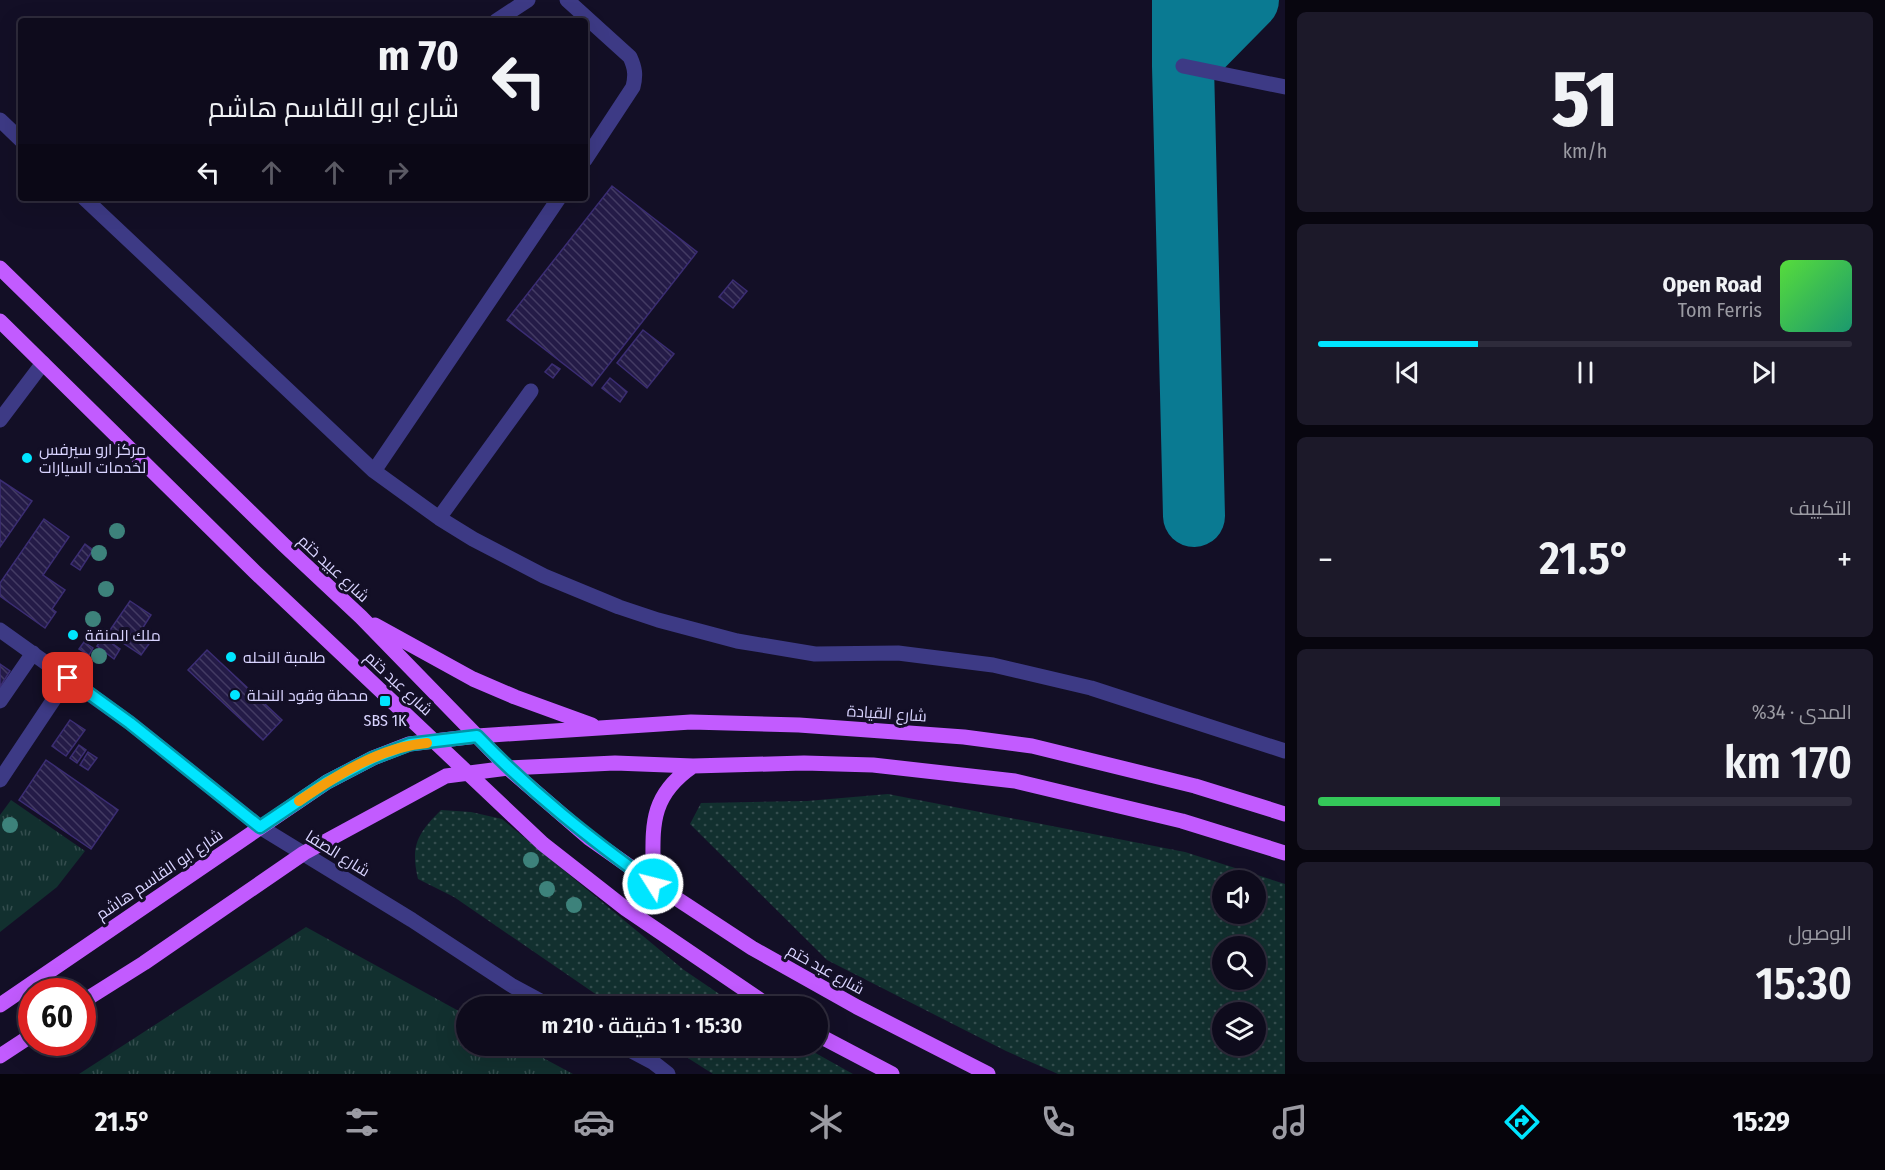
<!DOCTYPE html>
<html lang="ar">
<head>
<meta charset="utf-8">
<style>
	:root { --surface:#0e0b1c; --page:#1c1929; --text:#f1f3f6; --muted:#9b9ba3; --line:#2e2b3b; --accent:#00e5ff }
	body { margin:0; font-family:"Fira Sans Condensed",Cairo,sans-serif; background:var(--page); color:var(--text); direction:rtl; height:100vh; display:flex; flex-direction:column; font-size:22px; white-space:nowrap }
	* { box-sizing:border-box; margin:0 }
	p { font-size:20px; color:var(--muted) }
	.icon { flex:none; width:33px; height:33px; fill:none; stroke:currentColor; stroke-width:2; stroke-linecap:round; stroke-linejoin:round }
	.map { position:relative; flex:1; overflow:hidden; direction:ltr }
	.drawer { display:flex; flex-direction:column; gap:12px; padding:12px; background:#08060f; width:600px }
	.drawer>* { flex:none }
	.banner { position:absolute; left:18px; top:18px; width:570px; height:183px; border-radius:6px; box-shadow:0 6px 24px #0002,0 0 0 2px var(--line); direction:rtl; background:#0e0b1c; color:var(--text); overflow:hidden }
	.tools { position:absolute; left:1212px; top:870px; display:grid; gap:12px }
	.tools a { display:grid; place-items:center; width:54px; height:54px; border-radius:50%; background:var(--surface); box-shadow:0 6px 24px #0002,0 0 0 2px var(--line); font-size:30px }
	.speed { position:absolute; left:18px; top:978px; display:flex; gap:12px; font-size:30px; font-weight:700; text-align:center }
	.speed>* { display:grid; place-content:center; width:78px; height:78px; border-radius:50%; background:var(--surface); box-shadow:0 6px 24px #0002,0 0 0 2px var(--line); line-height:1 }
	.speed .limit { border:9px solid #d22; background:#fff; color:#111 }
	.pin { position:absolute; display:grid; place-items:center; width:51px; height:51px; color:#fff; margin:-26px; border-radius:12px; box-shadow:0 3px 9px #0006 }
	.me { position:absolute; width:66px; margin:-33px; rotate:306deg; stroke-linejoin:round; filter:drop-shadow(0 0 4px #0008) }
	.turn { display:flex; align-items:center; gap:21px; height:126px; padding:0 30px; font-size:27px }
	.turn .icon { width:78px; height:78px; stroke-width:2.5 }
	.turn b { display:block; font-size:42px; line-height:51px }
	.lanes { display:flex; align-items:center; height:57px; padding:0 30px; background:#0003; justify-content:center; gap:30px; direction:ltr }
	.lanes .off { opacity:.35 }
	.big { font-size:45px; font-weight:600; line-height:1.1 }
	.drawer .widget { flex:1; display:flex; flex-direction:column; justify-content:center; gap:9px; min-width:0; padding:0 21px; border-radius:9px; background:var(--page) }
	.drawer .dial { align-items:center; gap:0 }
	.dial b { font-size:78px; line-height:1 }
	.song { display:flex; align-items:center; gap:18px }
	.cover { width:72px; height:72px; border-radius:9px; background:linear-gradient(135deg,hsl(110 70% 55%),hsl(160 70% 35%)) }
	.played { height:6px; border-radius:3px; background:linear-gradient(90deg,var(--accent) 30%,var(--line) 30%) }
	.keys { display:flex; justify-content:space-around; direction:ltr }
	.heat { display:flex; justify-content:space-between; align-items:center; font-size:33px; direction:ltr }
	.charge { height:9px; border-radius:4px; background:linear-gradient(90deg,#34c759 34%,var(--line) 0) }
	.trip { position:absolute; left:456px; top:996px; width:372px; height:60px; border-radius:30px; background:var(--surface); box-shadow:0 6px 24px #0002,0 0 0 2px var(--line); font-weight:600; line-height:60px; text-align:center; direction:rtl }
	.dock { display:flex; height:96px; justify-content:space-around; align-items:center; background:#06040b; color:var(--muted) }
	.dock .icon { width:42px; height:42px }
	.dock .active { color:var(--accent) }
	.dock b { font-size:27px; color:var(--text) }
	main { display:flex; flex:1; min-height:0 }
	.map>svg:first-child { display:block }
</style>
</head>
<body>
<main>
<section class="drawer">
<div class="widget dial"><b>51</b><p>km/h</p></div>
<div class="widget">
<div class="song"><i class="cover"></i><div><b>Open Road</b><p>Tom Ferris</p></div></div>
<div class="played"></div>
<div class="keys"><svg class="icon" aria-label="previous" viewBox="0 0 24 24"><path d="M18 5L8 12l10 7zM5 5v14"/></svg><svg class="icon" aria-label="pause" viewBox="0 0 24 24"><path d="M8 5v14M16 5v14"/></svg><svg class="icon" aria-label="next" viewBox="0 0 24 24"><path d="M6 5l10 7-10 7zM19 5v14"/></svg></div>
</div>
<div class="widget"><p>التكييف</p>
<div class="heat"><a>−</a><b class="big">21.5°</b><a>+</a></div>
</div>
<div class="widget"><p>المدى · 34%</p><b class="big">170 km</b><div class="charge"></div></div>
<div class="widget"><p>الوصول</p><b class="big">15:30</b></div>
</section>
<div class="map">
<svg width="1285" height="1074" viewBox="0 0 1285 1074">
	<defs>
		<pattern id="grass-dots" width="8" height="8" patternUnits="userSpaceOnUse" patternTransform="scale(1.5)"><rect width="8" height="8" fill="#12302f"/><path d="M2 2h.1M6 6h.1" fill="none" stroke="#344d4e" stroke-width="1.8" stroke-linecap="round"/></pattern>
		<pattern id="park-tufts" width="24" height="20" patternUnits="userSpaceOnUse" patternTransform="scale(1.5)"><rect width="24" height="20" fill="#12302f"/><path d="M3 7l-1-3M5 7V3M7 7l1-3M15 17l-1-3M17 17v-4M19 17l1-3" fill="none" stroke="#344d4e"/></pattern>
		<pattern id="building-back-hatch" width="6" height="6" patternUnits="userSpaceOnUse" patternTransform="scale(1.5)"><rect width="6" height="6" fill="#241b47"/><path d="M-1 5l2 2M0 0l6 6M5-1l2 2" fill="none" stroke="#433b63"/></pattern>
	</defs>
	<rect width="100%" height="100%" fill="#130f26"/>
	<path fill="url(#grass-dots)" fill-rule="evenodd" d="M888 794 1185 852 1285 884V1074H1058L1006 1051 827 960 690 824 701 803 807 801ZM1222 880H1256V914H1222ZM1222 946H1256V980H1222ZM1222 1012H1256V1046H1222Z
		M441 810 471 812 502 819 684 970 737 1006H613L454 897 418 879C410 845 418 833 441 810Z
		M669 1046H803L853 1074H713Z"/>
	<path fill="url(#park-tufts)" d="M11 800 85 851 57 887 0 932V815Z
		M306 927 466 1015V1046H521L573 1074H79Z"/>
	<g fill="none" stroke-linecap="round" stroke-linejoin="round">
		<path stroke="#0a7a92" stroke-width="62" d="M1183 0V66L1194 516
			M1183 66 1248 0"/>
	</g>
	<path fill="url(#building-back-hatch)" stroke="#3b2d73" stroke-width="1.5" d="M612 186 697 252 592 386 507 320Z
		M733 280 747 291 733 308 719 297Z
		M643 330 674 354 647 388 617 363Z
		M552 364 560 369 553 378 545 372Z
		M610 378 627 392 620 402 602 388Z
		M0 480 32 501 0 547Z
		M44 519 69 537 43 575 65 590 52 609 56 612 45 628 0 596V583Z
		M85 544 93 550 80 570 71 564Z
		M130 601 151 615 142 629 154 637 141 655 108 633Z
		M103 637 120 649 114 659 97 646Z
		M84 642 93 648 89 655 79 649Z
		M207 650 282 720 263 740 188 670Z
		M0 664 10 671 0 687Z
		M70 720 85 730 66 756 52 746Z
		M79 745 86 750 77 763 70 758Z
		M88 752 97 758 88 770 80 765Z
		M46 760 118 810 91 849 19 800Z"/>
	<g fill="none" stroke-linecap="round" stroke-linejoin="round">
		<path stroke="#3d3a85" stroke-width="15" d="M567 0 630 57C635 68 636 75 633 87L585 160
			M496 21 528 0
			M1183 66 1285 87
			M0 120 21 140
			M84 198 374 471 439 518 473 539 544 576 619 607 658 620 737 641 815 654 898 653 993 665 1091 688 1285 751
			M0 420 43 363
			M374 471 559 198
			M439 518 531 391
			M0 630 130 723 260 827 412 920 511 985 550 1006
			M0 701 33 653
			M0 780 68 678
			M622 1046 654 1063 668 1074"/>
		<path stroke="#c25bff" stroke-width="15" d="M0 268 284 545 361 617 508 768 589 838 653 883 752 948 857 1007 988 1074
			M0 321 255 572 543 844 626 909 769 1006
			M375 625 473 679 515 697 592 725
			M653 883C654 832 645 799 693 766
			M82 1002 144 963 304 853 446 776 508 768 615 763 693 766 804 763 873 765 1015 781 1182 821 1285 853
			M0 1005 327 782 373 758 409 744 477 736 691 722 799 725 964 737 1032 746 1195 786 1285 814
			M818 1035 892 1074
			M0 1056 32 1035"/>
	</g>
	<g fill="#3d827b">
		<circle cx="117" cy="531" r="8"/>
		<circle cx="99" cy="553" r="8"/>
		<circle cx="106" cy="589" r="8"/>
		<circle cx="93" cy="619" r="8"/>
		<circle cx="99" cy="656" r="8"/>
		<circle cx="10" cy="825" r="8"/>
		<circle cx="531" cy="860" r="8"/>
		<circle cx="547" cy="889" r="8"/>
		<circle cx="574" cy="905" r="8"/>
	</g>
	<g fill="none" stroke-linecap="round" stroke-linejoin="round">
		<defs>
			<path id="route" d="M68 678 130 723 260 827 327 782 373 758 410 744 477 736C531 792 589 838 653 884"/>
		</defs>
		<use href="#route" stroke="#0095a6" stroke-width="15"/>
		<use href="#route" stroke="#00e5ff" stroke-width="10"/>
		<path stroke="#f59e0b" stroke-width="10" d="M299 801C336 776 380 747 427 743"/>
	</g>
	<g fill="#00e5ff" stroke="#130f26" stroke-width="2">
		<circle cx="27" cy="458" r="6"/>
		<circle cx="73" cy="635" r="6"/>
		<circle cx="231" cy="657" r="6"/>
		<circle cx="235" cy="695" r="6"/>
		<rect x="379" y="695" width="12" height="12" rx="3"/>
	</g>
	<g text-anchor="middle" stroke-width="6" stroke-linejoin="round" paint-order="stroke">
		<g font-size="16" fill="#d9d4ff" stroke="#130f26" text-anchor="start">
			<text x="39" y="455">مركز ارو سيرفس<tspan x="39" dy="18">لخدمات السيارات</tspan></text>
			<text x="85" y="641">ملك المنقة</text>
			<text x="243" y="663">طلمبة النحله</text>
			<text x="247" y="701">محطة وقود النحلة</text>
			<text x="385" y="726" text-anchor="middle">SBS 1K</text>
		</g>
		<g font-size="16" fill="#d9d4ff" stroke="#130f26">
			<text transform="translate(334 568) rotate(43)" y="6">شارع عبيد ختم</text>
			<text transform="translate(399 683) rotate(43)" y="6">شارع عبد ختم</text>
			<text transform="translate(887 713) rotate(4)" y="6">شارع القيادة</text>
			<text transform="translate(338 853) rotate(32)" y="6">شارع الصفا</text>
			<text transform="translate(159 874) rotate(-34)" y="6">شارع ابو القاسم هاشم</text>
			<text transform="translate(826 969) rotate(29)" y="6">شارع عبد ختم</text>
		</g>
	</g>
</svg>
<div class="tools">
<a><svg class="icon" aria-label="sound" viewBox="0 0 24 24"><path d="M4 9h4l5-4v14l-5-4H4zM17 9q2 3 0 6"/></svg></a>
<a><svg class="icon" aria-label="search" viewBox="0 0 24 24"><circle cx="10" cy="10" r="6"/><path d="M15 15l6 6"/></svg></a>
<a><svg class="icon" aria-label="layers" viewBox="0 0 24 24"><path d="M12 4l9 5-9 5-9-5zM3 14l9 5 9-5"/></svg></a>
</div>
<div class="speed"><div class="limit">60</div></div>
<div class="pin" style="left:68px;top:678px;background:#d93025"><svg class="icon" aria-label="arrive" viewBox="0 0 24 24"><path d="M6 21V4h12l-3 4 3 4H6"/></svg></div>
<svg class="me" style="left:653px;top:884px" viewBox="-20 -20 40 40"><circle r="17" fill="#00e5ff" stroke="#fff" stroke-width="3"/><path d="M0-11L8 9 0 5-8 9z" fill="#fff"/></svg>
<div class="trip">15:30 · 1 دقيقة · 210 m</div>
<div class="banner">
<div class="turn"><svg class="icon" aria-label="left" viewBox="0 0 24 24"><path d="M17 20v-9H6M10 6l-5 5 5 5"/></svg><div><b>70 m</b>شارع ابو القاسم هاشم</div></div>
<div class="lanes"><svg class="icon" aria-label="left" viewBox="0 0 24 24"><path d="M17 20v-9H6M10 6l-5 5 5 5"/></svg><svg class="icon off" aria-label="ahead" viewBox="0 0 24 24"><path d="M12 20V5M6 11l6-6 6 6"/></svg><svg class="icon off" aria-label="ahead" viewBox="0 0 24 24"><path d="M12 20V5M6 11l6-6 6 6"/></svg><svg class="icon off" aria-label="right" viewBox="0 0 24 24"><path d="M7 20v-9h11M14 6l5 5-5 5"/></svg></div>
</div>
</div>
</main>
<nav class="dock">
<b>15:29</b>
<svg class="icon active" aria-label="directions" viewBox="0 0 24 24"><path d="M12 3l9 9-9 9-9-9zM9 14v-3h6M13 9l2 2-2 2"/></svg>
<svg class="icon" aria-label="music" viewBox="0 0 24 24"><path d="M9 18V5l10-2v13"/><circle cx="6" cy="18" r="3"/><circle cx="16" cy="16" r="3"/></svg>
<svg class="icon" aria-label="phone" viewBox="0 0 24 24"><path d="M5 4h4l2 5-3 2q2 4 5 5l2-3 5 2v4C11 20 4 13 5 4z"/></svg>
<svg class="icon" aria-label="climate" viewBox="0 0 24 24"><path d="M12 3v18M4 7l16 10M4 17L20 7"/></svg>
<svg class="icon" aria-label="car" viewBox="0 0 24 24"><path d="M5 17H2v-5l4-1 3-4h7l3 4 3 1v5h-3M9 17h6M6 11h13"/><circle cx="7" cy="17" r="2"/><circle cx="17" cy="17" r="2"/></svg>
<svg class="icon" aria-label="filters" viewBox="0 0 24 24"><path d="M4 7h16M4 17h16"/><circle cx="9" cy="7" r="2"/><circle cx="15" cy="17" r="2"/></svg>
<b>21.5°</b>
</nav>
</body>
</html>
